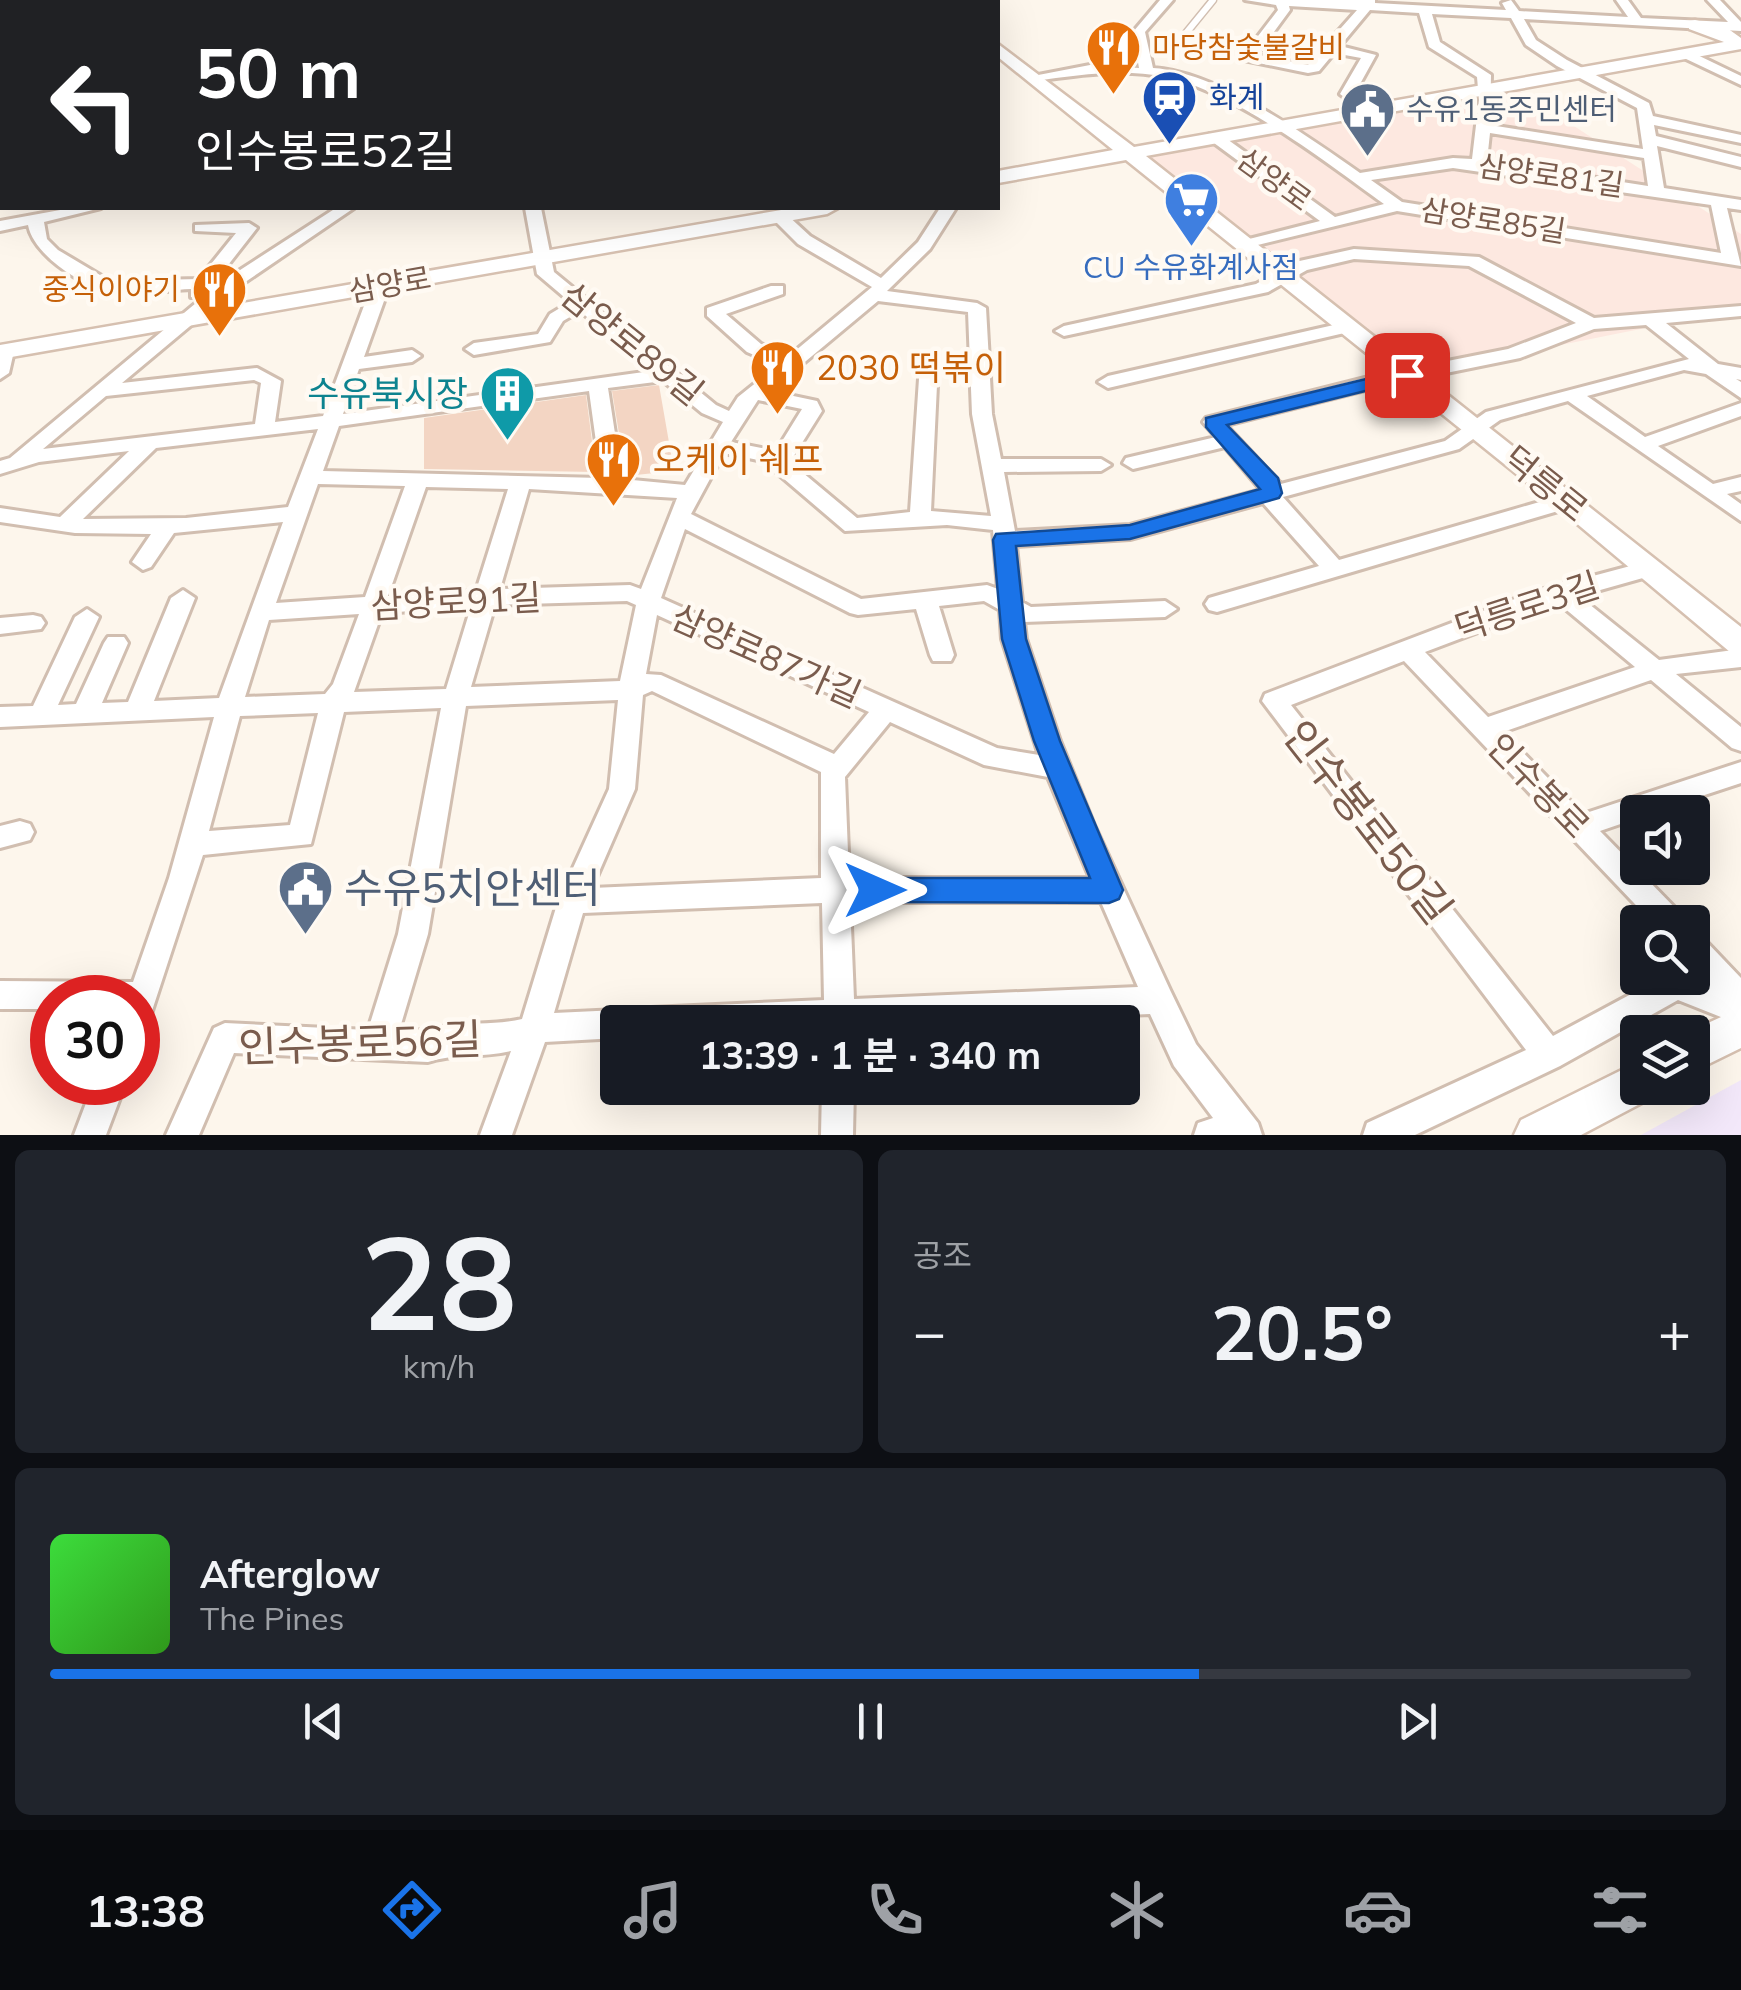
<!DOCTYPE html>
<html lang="ko">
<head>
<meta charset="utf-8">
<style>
	:root { --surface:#171b24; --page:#20242c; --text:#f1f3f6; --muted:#9ea1a6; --line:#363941; --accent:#1a73e8 }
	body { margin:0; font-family:Mulish,"Noto Sans KR",sans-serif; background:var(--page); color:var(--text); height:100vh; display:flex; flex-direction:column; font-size:38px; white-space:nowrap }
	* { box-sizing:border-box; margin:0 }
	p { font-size:32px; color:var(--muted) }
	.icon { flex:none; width:55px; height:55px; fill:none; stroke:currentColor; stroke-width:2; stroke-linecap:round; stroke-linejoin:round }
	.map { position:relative; height:1135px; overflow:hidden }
	.panel { display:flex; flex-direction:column; gap:15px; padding:15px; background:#0d0f14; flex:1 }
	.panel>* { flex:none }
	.hud { position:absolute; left:0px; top:0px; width:1000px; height:210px; box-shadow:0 10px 40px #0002; background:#202124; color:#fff; overflow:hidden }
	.tools { position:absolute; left:1620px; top:795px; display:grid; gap:20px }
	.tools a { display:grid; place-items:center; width:90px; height:90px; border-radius:10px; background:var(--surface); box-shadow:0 10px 40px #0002; font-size:50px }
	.speed { position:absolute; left:30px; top:975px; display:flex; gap:20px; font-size:50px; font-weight:700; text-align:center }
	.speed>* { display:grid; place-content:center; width:130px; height:130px; border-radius:50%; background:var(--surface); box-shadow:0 10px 40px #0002; line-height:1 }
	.speed .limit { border:15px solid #d22; background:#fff; color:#111 }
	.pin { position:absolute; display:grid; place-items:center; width:85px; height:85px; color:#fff; margin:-42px; border-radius:20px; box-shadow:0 5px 15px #0006 }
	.me { position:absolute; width:110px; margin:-55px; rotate:90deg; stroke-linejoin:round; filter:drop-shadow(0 0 8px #0008) }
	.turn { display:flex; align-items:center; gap:35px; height:210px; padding:0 30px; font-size:45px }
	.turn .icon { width:130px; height:130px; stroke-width:2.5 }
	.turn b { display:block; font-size:70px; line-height:85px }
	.big { font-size:75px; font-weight:700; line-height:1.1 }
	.panel .widget { flex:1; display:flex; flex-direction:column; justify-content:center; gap:15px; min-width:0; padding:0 35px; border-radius:15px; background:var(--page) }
	.panel .dial { align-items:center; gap:0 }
	.dial b { font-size:130px; line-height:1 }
	.song { display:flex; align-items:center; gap:30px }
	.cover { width:120px; height:120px; border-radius:15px; background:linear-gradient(135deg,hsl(120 70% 55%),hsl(110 70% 35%)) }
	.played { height:10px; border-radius:5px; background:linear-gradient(90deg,var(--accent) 70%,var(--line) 70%) }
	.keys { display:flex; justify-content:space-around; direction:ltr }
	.heat { display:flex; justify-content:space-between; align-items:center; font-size:55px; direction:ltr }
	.panel .tiles { flex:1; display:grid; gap:15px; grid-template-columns:1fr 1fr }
	.widget:last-child { grid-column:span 2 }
	.trip { position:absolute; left:600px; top:1005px; width:540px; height:100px; border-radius:10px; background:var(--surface); box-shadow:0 10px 40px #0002; font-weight:700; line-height:100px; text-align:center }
	.tab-bar { display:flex; height:160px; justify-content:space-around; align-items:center; background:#090b0e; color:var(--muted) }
	.tab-bar .icon { width:70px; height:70px }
	.tab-bar .current { color:var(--accent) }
	.tab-bar b { font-size:45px; color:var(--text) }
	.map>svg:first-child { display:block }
</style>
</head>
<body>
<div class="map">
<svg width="1741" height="1135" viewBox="0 0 1741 1135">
	<rect width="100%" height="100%" fill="#fdf6ec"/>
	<path fill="#fde8e0" d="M1512 86 1741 234V309L1414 374 1145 156Z"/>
	<path fill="#f3e8fa" d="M1741 1080V1135H1641Z"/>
	<path fill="#f3d5c3" d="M659 385 674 471 626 476 612 391Z
		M586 395 596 472 424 469V418Z"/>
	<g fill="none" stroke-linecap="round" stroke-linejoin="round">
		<defs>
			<path id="lane" d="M1182 38 1213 0"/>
			<path id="street" d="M126 0H138V2H126Z
				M321 0H337L338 2H323Z
				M609 0H625L626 2H611Z
				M679 0H694L695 2H681Z
				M1160 0H1173L1145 32 1153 68C1218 72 1307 136 1360 173L1453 158 1472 159 1479 100 1477 77 1429 47 1419 13 1370 10 1340 46 1376 55 1355 93 1378 110 1366 113 1340 94 1361 58 1334 53 1319 71 1308 73 1244 60 1242 57 1278 10 1276 5 1245 0H1375V3L1506 10 1502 3 1511 0 1519 11 1628 17 1616 0H1628L1641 18 1728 22 1707 0H1720L1741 22V31L1524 19 1536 40 1567 60 1649 103 1653 116 1741 135V143L1654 125 1656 136 1741 157V167L1657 146 1664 188 1741 200V210L1727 208 1741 266 1397 211 1237 250V242L1320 221 1210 140V134H1220L1335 217 1384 204C1327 163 1235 91 1165 77 1123 68 1077 75 1035 81L1028 77 1090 65 1139 68 1133 32ZM1289 6 1357 10 1308 65 1257 55 1290 10ZM1432 14 1511 18 1526 45 1557 66 1637 108 1643 149 1490 125 1491 75 1440 42ZM1490 133 1644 158 1648 186 1487 161ZM1453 168 1711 205 1721 253 1402 202 1371 180Z
				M0 15H2V23H0Z
				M2 48V56L0 57V49Z
				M1687 50 1741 76V85L1682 57 1680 54Z
				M0 98H2V106H0Z
				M0 127H2V135H0Z
				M2 182V192L0 193V183Z
				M71 208H101L44 222 47 239 58 250 110 281 199 279 236 233 195 231V225L249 223 257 228 203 297H191V289C167 290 125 297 103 290 76 282 33 253 28 225L0 231V221Z
				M336 208H354L232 291 122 383 257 368 281 381 275 422 323 416 371 287 380 282 389 287 364 357 412 350 421 356 412 362 359 369 343 414 651 371 580 311 563 321 550 342 474 355 465 349 474 343 538 334 550 314 570 302 537 274 525 208H541L554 272 716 405 729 411 738 397 778 365 747 352 707 316V308L771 286H783V294L726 314 761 344 789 356 872 287 798 244 773 219V213H785L810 236 881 278 918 242 940 208H956L930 249 887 291 977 303 986 308 992 414 1001 459H1101L1111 465 1101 471 1004 472 1015 531 1130 525 1261 490 1225 447 1133 469 1123 463 1126 458 1216 437 1203 422 1206 418 1377 375 1508 349 1576 323 1469 266 1354 259 1307 270 1268 292 1064 336 1055 331 1064 326 1256 284 1295 262 1354 249 1479 257 1594 318 1741 306V316L1666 323 1718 364 1741 368V380L1736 379 1741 382V398L1706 374 1684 370 1587 396 1645 437 1741 403V416L1658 446 1713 484 1741 477V491L1727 494 1741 504V521L1568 401 1500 420 1459 449 1283 497 1339 560 1567 494 1575 496 1578 501 1575 506 1217 612 1209 610 1205 604 1209 598 1319 566 1263 503 1130 539 1016 546 1022 602 1031 607 1165 601 1177 609 1165 617 1024 622 1026 639 1060 741 1094 825 1170 990 1196 1044 1258 1123 1262 1135H1194L1198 1123 1213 1118 1174 1066 1150 1014 966 1022H636L640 1012 651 1008 824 1000 822 903 583 913 554 1013 618 1010 629 1014 633 1022H618V1038L545 1042 512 1135H480L511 1051C483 1058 455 1053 428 1062L234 1053 199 1135H166L214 1028 225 1023 368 1030 398 934 441 708 344 712 311 844 203 855 149 1020 138 1024V998H52V1009H0V981L133 982 169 878 214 717 0 727V707L33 706 75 617 87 609 99 617 58 705 76 704 104 643 108 637H124L128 643 102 703 128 702 171 598 183 590 195 598 154 701 219 698 283 522 174 533 151 567 143 570 132 562 151 534 75 533 0 522V508L60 517 129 451 39 462 0 474V461L10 458 220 283ZM878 301 968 312 972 414 991 516 931 511 938 364 936 360H922L920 364 910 512 857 518 790 462 822 411 817 401 770 391ZM1646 325 1689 359 1486 412 1445 441 1281 484 1226 425 1377 387 1520 358 1594 329ZM254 380 261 383 255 424 43 449 106 396ZM663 381 702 413 723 422 685 485 622 479 608 388ZM589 391 601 478 323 471 339 426ZM758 400 802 409 776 451 731 442ZM318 429 288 507 186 518 83 519 156 448ZM724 453 763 461 845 531 947 525 993 530 998 589 987 585 861 599 691 514ZM318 484 405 486 365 597 276 603ZM426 487 508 489 476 591 388 596ZM529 489 677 498 641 589 630 585 500 589ZM685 529 850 613 858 615 916 609 930 655 933 661H951L954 655 939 606 984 601 1000 610 1002 639 1039 755 997 748 661 598ZM627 601 636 605 620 681 471 687 495 605ZM471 607 446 689 354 692 382 613ZM359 614 333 684 325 694 245 697 269 620ZM657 615 869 712 834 754 661 675 646 674ZM652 691 821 772V878L592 888 635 789 643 695ZM618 700 609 789 558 901 522 1019C497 1025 473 1022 448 1026 430 1029 417 1032 399 1031L428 934 466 706ZM318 713 290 825 209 831 240 716ZM890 722 984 765 1048 777 1090 878H849L845 777ZM850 902H1101L1138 987 854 999Z
				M1347 322 1356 327 1353 331 1108 388 1098 382 1108 376Z
				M5 345 14 351 9 373 0 379V347Z
				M1649 561 1660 569 1657 574 1579 596 1659 660 1741 649V667L1676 674 1741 727V751L1732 748 1651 680 1503 732 1583 814 1741 762V783L1653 812H1638V818L1600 831 1680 913 1684 922H1652L1404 661 1291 705 1553 1036 1661 978H1692L1706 983 1692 968V933L1702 937 1741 978V1025L1678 1000 1560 1066 1415 1135H1363L1367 1123 1526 1050 1262 701 1265 694 1533 592ZM1557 602 1635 667 1488 717 1425 652Z
				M33 615 41 617 45 623 41 629 0 634V618Z
				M20 821 30 824 34 832 30 840 0 848V826Z
				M94 1082H126L106 1135H74Z
				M822 1088H854L853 1135H821Z"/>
			<path id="secondary" d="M922 0H942L943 2H924Z
				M1695 20 1727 28 1741 38V49L1146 156 1741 627V656L1730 652 1544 496 1126 160 998 183V171L1113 150 998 57V44L1134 147 1724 42 1689 29V21Z
				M793 208H838L827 214 0 359V345Z
				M1741 1008V1048L1692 1072V1032H1688Z
				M1638 1062V1088H1657L1653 1097 1581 1135H1514L1521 1120Z"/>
		</defs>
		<use href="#lane" stroke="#d1beb0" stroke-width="9"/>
		<use href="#street" stroke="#d1beb0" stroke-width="6"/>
		<use href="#secondary" stroke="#d6c0b0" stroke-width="5"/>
		<use href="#lane" stroke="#fff" stroke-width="6"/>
		<use href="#street" fill="#fff" fill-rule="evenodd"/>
		<use href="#secondary" fill="#fff" fill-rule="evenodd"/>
	</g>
	<path fill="#1a73e8" stroke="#114b97" stroke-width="2.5" d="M1407 369 1414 371V379L1227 425 1278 478 1282 493 1279 498 1130 539 1016 546 1026 639 1060 741 1123 890 1119 899 1109 903 875 902 865 899 861 890 865 881 875 878H1090L1034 741 1002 639 993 540 996 534 1130 525 1260 489 1206 427V418Z"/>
	<defs>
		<symbol id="restaurant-pin" viewBox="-11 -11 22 30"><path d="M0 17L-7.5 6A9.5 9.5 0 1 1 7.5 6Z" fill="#e8710a" stroke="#fffaf3"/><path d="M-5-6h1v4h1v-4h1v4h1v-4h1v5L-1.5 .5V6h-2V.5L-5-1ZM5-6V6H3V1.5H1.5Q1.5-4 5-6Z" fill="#fff"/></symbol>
		<symbol id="station-pin" viewBox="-11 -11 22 30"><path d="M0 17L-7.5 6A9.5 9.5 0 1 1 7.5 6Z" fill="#1a4fb4" stroke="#fffaf3"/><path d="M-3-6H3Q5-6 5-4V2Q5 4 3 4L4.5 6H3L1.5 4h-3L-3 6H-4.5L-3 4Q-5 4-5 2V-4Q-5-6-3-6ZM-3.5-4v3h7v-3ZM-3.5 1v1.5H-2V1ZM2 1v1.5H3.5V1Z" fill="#fff"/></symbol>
		<symbol id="civic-pin" viewBox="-11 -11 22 30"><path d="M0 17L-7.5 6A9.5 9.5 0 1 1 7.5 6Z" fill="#5c6f8a" stroke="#fffaf3"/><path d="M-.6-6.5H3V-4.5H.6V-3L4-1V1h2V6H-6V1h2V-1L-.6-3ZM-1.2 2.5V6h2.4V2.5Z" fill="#fff"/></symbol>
		<symbol id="supermarket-pin" viewBox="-11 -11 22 30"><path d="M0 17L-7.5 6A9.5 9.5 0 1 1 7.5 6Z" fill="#3f7fe0" stroke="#fffaf3"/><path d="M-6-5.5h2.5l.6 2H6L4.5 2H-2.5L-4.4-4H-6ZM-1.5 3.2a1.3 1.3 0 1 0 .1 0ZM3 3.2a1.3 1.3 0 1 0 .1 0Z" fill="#fff"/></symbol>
		<symbol id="building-pin" viewBox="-11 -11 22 30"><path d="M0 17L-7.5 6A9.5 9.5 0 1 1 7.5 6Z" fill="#0f9aa8" stroke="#fffaf3"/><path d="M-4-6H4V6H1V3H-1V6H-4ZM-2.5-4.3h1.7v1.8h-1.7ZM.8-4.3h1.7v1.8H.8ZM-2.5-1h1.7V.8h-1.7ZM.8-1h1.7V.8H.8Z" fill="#fff"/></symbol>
	</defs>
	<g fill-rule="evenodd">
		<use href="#restaurant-pin" x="1082" y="16" width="63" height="86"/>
		<use href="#station-pin" x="1138" y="66" width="63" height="86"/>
		<use href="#civic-pin" x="1336" y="78" width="63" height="86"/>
		<use href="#supermarket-pin" x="1160" y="168" width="63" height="86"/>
		<use href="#restaurant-pin" x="188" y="258" width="63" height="86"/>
		<use href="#restaurant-pin" x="746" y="336" width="63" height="86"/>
		<use href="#building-pin" x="476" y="362" width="63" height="86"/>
		<use href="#restaurant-pin" x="582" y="428" width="63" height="86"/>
		<use href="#civic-pin" x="274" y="856" width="63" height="86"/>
	</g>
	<g text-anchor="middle" stroke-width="9" stroke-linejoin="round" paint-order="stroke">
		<g font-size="30" fill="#c56008" stroke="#fffaf3" text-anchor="start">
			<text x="1152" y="58">마당참숯불갈비</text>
			<text x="180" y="300" text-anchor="end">중식이야기</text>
		</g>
		<g font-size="30" fill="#164399" stroke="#fffaf3" text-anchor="start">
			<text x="1209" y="108">화계</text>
		</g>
		<g font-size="30" fill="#4e5e75" stroke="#fffaf3" text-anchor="start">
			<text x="1406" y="120">수유1동주민센터</text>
		</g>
		<g font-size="30" fill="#7a5c4d" stroke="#fffaf3">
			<text transform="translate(1551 176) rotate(8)" y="10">삼양로81길</text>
			<text transform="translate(1274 180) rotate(36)" y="10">삼양로</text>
			<text transform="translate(1493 221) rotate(9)" y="10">삼양로85길</text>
			<text transform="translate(390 285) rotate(-10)" y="10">삼양로</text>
		</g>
		<g font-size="30" fill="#366cbe" stroke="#fffaf3">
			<text x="1191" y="278">CU 수유화계사점</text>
		</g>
		<g font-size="35" fill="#7a5c4d" stroke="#fffaf3">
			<text transform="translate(632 344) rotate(39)" y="12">삼양로89길</text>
			<text transform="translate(1545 484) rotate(39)" y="12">덕릉로</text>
			<text transform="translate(456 602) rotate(-3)" y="12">삼양로91길</text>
			<text transform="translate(1527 607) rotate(-18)" y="12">덕릉로3길</text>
			<text transform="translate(766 656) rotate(24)" y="12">삼양로87가길</text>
			<text transform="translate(1538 786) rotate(46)" y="12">인수봉로</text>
		</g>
		<g font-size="35" fill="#c56008" stroke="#fffaf3" text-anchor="start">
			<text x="816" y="380">2030 떡볶이</text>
			<text x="653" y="472">오케이 쉐프</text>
		</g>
		<g font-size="35" fill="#0d838f" stroke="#fffaf3" text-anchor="end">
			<text x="468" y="406">수유북시장</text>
		</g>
		<g font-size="42" fill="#7a5c4d" stroke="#fffaf3">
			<text transform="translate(1368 822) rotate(52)" y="15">인수봉로50길</text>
			<text transform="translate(360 1043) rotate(-2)" y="15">인수봉로56길</text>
		</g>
		<g font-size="42" fill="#4e5e75" stroke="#fffaf3" text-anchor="start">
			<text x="344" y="903">수유5치안센터</text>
		</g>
	</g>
</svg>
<div class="tools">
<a><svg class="icon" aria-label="sound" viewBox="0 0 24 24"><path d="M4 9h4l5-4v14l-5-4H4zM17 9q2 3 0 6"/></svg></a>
<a><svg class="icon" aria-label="search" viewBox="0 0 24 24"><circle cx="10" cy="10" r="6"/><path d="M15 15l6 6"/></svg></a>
<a><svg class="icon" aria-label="layers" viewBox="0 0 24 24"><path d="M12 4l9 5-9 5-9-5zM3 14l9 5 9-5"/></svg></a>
</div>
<div class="speed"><div class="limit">30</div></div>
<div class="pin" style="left:1407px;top:375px;background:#d93025"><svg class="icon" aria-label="arrive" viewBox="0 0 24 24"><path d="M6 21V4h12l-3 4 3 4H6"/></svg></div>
<svg class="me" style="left:875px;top:890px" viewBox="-20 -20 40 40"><path d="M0-17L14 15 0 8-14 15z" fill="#1a73e8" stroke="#fff" stroke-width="4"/></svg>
<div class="trip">13:39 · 1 분 · 340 m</div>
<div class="hud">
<div class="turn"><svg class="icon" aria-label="left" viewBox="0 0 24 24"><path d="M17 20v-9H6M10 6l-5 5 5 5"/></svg><div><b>50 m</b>인수봉로52길</div></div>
</div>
</div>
<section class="panel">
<div class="tiles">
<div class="widget dial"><b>28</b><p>km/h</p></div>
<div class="widget"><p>공조</p>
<div class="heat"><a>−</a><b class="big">20.5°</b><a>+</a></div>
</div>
<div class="widget">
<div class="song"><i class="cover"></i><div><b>Afterglow</b><p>The Pines</p></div></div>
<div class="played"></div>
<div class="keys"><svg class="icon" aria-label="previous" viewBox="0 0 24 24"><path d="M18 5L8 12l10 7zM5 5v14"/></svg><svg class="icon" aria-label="pause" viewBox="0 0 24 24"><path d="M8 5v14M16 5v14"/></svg><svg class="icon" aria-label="next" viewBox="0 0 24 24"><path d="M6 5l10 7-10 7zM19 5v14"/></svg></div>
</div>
</div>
</section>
<nav class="tab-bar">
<b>13:38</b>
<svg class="icon current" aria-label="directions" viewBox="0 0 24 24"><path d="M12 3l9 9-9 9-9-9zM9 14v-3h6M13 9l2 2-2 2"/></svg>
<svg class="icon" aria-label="music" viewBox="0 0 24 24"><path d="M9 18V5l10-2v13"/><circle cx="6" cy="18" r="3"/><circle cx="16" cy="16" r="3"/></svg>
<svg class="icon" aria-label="phone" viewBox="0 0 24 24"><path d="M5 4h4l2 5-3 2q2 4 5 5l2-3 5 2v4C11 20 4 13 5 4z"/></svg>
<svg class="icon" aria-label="climate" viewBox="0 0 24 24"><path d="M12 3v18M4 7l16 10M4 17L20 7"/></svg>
<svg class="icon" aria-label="car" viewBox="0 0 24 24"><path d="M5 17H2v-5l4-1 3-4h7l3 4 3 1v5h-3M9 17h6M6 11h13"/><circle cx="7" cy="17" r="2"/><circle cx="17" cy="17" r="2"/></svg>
<svg class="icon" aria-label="filters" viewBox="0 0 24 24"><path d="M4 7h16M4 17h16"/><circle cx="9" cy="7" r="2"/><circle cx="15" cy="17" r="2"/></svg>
</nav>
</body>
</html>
